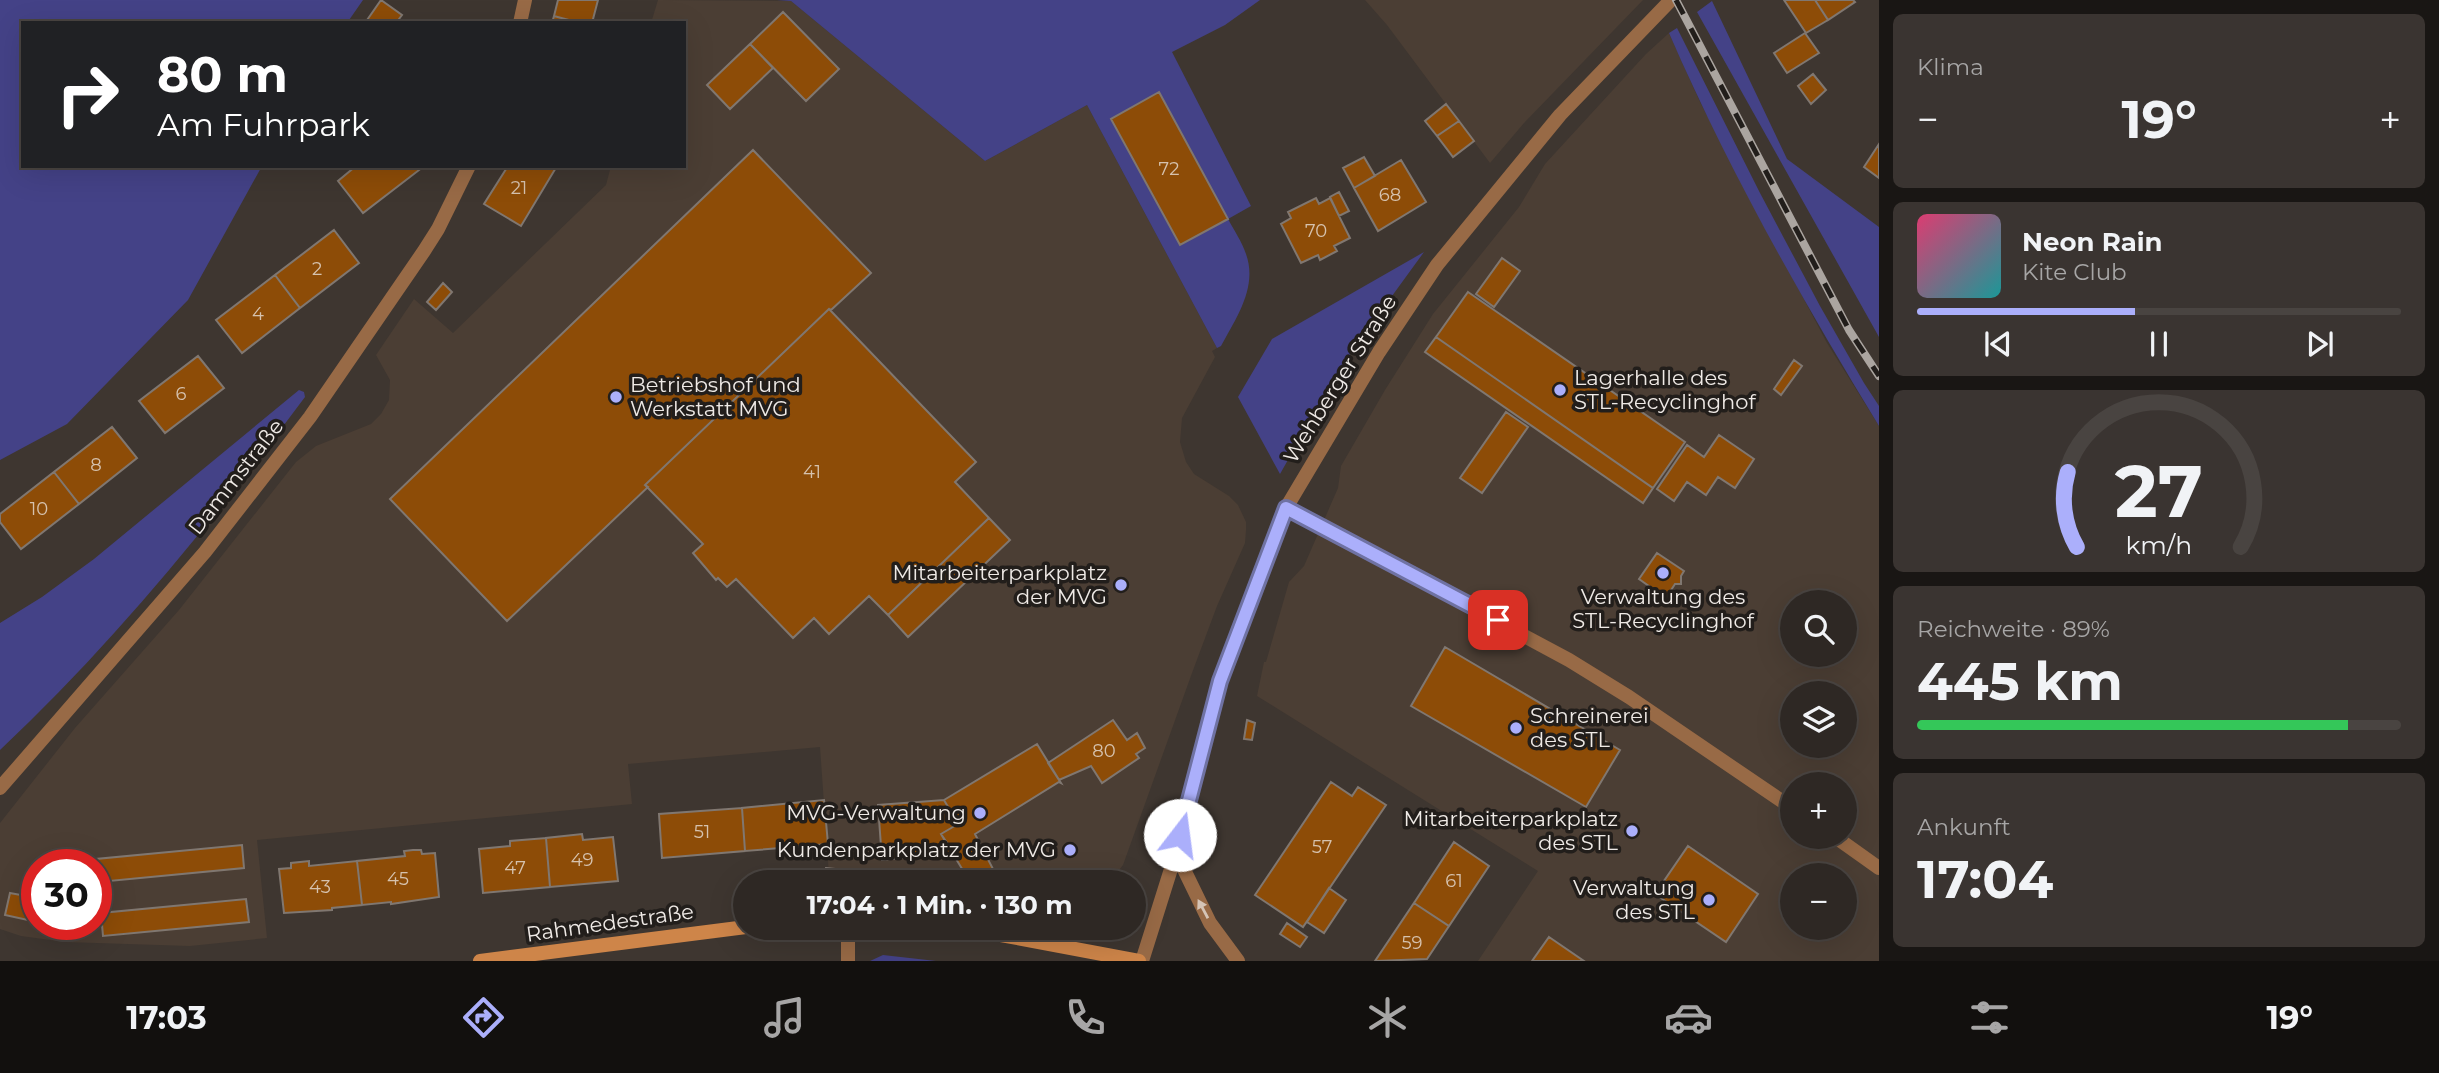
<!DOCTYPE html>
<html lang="de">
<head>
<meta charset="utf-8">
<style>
	:root { --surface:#2e2824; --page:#3a3431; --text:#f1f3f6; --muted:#a7a6a6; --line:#494441; --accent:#abaffb }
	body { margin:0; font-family:Montserrat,sans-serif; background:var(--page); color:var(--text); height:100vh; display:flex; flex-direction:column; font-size:26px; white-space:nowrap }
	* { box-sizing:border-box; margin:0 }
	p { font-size:23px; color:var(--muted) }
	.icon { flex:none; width:38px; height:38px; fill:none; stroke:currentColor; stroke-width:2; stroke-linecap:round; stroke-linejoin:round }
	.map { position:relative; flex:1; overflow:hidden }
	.panel { display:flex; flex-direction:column; gap:14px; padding:14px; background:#191614; width:560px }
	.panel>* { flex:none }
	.guide { position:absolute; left:21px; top:21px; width:665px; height:147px; border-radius:0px; box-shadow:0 7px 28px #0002,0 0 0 2px var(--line); background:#202124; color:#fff; overflow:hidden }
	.fabs { position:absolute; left:1780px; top:590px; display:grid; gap:14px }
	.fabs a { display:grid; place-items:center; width:77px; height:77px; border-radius:50%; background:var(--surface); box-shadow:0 7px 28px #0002,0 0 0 2px var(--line); font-size:35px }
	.speed { position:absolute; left:21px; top:849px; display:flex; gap:14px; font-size:35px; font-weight:700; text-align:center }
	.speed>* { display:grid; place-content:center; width:91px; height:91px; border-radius:50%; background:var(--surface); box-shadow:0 7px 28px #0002,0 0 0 2px var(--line); line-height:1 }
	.speed .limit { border:10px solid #d22; background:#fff; color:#111 }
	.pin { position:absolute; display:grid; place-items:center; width:60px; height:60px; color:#fff; margin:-30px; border-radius:14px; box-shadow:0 4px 10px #0006 }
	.me { position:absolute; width:77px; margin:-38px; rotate:15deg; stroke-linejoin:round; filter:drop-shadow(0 0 5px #0008) }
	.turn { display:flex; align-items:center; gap:24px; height:147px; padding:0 21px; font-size:32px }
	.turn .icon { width:91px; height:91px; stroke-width:2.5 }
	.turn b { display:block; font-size:49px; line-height:60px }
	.big { font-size:52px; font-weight:700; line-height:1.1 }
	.panel .widget { flex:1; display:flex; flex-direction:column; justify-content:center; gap:10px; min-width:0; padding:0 24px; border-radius:10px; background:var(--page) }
	.panel .dial { align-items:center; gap:0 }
	.dial svg { height:182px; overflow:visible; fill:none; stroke:var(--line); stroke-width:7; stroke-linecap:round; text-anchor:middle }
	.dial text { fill:var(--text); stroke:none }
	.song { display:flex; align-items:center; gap:21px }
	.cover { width:84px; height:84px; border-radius:10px; background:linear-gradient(135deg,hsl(340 70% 55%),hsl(180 70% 35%)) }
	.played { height:7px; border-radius:4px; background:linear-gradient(90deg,var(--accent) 45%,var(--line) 45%) }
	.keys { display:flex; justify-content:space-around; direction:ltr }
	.heat { display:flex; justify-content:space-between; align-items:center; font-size:38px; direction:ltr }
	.charge { height:10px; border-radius:5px; background:linear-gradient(90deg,#34c759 89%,var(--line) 0) }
	.trip { position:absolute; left:733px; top:870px; width:413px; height:70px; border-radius:35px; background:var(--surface); box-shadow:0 7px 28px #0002,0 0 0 2px var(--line); font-weight:700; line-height:70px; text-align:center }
	.dock { display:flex; height:112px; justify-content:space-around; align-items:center; background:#12100e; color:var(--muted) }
	.dock .icon { width:49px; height:49px }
	.dock .active { color:var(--accent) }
	.dock b { font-size:32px; color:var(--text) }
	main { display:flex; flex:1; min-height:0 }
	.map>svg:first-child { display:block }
</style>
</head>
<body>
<main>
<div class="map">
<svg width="1879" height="961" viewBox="0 0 1879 961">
	<rect width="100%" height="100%" fill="#3e3630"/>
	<path fill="#4b3e34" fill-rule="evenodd" d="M658 0 791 1 985 161 1087 105 1217 348 1212 351 1215 357 1182 418 1180 442 1186 462 1194 474 1229 496 1238 505 1246 522V530L1245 543 1217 606 1192 673 1123 865 1110 882H948L829 875 820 747 628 764 632 804 257 840 267 938 190 946 65 942 21 936 0 929V823L75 728 179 610 296 462 316 446 371 424 381 414 389 400 390 380 376 355 414 299 453 333 606 185 611 166H684V23H651ZM37 864H96V924H37Z
		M1365 0H1643L1524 123 1490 163 1387 25Z
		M1669 33 1700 102 1827 343 1879 426V961H1478L1538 871 1257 696 1264 662H1266L1289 582 1304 566 1338 488 1341 466 1385 390 1433 314 1519 207 1545 164 1646 54ZM1792 602H1844V654H1792ZM1792 693H1844V746H1792ZM1792 784H1844V836H1792ZM1792 875H1844V928H1792Z"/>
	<path fill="#444287" d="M0 0H363L347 23H23V166H262L188 300 67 424 0 460Z
		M777 0H1260L1225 25 1172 52 1251 206 1228 219C1234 230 1242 242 1246 254 1258 287 1236 318 1221 346L1217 348 1087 105 985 161 791 1Z
		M1712 1 1787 159 1879 227V337L1697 12Z
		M1677 28 1760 193 1820 306 1864 383 1879 406V426C1802 300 1728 169 1669 33Z
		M1424 252 1352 351 1323 398 1280 474 1238 397 1272 339Z
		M299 390 304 392 305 397C212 522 114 643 0 750V623L42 597 94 559Z
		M883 955 936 961H870Z"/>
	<path fill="#8d4c07" stroke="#807770" stroke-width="2" d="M381 0 402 15 396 23H365Z
		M558 0H598L592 23H580L554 16Z
		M1784 0H1815L1828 20 1806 33Z
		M1815 0H1853L1855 2 1828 20Z
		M783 12 839 69 806 101 750 44Z
		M554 16 580 23H552Z
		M1805 33 1819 53 1787 73 1774 53Z
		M750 44 773 68 730 109 707 85Z
		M1813 74 1826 90 1811 104 1798 86Z
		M1159 92 1228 219 1180 245 1111 119Z
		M1446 104 1459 121 1437 136 1425 121Z
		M1459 121 1474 141 1453 157 1437 136Z
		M1879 144V178L1864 167Z
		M753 150 871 273 831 310 829 309 645 485 648 487 507 621 390 499Z
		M1364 157 1375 176 1354 188 1343 168Z
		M1401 160 1426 202 1378 231 1354 188Z
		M356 166H422L423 167 363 213 338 181Z
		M508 166H557L521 226 484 204Z
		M1339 192 1349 211 1339 216 1330 197Z
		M1316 198 1319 204 1330 198 1350 238 1334 246 1337 251 1320 260 1318 255 1301 263 1281 224 1291 218 1288 212Z
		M334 230 359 263 300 308 275 275Z
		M1502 258 1520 271 1494 307 1476 294Z
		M275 275 300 308 242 353 216 320Z
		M443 283 452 292 436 310 427 302Z
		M1468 292 1685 442 1653 488 1436 337Z
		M829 309 976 462 955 482 989 518 888 615 869 596 829 634 814 618 793 638 736 579 727 587 718 578 716 580 693 553 703 544 645 485Z
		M1436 337 1653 488 1643 503 1425 352Z
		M198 356 224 388 165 433 139 401Z
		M1794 360 1802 366 1781 395 1774 389Z
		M1506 412 1528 427 1482 493 1460 478Z
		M112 427 137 458 79 504 54 472Z
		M1719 435 1754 459 1735 488 1718 477 1706 495 1687 482 1674 501 1657 489 1687 445 1704 457Z
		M54 472 79 504 21 549 0 522V514Z
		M989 518 1010 540 908 637 888 615Z
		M1657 553 1684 571 1681 576V584H1675L1666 598 1639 579Z
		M1445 647 1620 750 1586 807 1411 706Z
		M1113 720 1127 740 1137 733 1145 748 1136 754 1139 758 1102 783 1091 766 1059 780 1048 763Z
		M1247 720 1255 723 1252 740 1244 739Z
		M1037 744 1061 783 1059 782 975 834 993 869 970 882 941 834 958 824 944 800Z
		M1331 782 1352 796 1358 787 1386 805 1303 927 1255 895Z
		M824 800 828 844 745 851 742 808Z
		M944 800 958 824 941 834 954 853 882 860 878 805Z
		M742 808 745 851 662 858 659 814Z
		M582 834 583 840 613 837 618 881 550 887 546 838Z
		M546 838 550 887 483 893 479 849 510 846V841Z
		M1454 842 1489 866 1449 926 1414 903Z
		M242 845 244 868 99 882 96 859Z
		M1688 846 1758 894 1726 942 1655 894Z
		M413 850H421L422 854 435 853 439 897 391 904V902L362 905 357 861 405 856 404 851Z
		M309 861V866L357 861 362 905 332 908V910L284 913 279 869 291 868V863Z
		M826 868 844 870 843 877 825 875Z
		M1329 888 1346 900 1324 933 1307 922Z
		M10 893 37 898V922L5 915Z
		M246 899 249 922 103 936 101 913Z
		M1414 903 1449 926 1427 959 1375 961Z
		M1287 923 1307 937 1300 947 1280 934Z
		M47 924H85L84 932Z
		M1549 937 1584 961H1532Z"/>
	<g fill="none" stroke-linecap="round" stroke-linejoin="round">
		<path stroke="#986a46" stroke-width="14" d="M520 23 525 0
			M1286 508 1569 660 1629 697 1792 808
			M0 788 205 552 310 417 424 251 438 229 469 166
			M1834 836 1879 868
			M1176 853 1210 923 1238 961
			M848 961V928
			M1142 961 1176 853 1220 681 1286 508 1379 352 1437 265 1560 115 1671 0"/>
		<path stroke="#ce8549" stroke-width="14" d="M939 928 1001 935 1139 961
			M480 961 746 927"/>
		<defs>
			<path id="rail" d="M1676 0 1849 330 1879 376"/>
		</defs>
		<use href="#rail" stroke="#aba5a0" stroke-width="8"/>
		<use href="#rail" stroke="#221e1b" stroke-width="5" stroke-dasharray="16" stroke-linecap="butt"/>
	</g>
	<defs><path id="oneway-solid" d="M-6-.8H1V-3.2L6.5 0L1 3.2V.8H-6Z" transform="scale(1.75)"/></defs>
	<use fill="#d5c4b6" href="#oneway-solid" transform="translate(1203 909) rotate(-118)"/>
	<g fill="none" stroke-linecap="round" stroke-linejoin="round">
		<defs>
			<path id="route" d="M1180 835 1220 681 1286 508 1498 620"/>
		</defs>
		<use href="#route" stroke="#6f72a3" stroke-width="18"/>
		<use href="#route" stroke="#abaffb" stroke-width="12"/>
	</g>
	<g fill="#abaffb" stroke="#221e1b" stroke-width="2.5">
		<circle cx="1560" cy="390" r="7"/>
		<circle cx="616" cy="397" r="7"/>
		<circle cx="1663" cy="573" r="7"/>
		<circle cx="1121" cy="585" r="7"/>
		<circle cx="1516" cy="728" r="7"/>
		<circle cx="980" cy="813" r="7"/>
		<circle cx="1632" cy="831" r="7"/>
		<circle cx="1070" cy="850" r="7"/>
		<circle cx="1709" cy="900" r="7"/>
	</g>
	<g text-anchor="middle" stroke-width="7" stroke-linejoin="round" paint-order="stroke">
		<g font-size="18" fill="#d6c2ae">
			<text x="1169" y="175">72</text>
			<text x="519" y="194">21</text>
			<text x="1390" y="201">68</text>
			<text x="1316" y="237">70</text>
			<text x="317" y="275">2</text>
			<text x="258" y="320">4</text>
			<text x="181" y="400">6</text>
			<text x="96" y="471">8</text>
			<text x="812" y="478">41</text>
			<text x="39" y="515">10</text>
			<text x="1104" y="757">80</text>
			<text x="702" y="838">51</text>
			<text x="1322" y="853">57</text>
			<text x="582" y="866">49</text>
			<text x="515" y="874">47</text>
			<text x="398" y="885">45</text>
			<text x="1454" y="887">61</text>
			<text x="320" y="893">43</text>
			<text x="1412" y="949">59</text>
		</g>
		<g font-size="21" fill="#efeae6" stroke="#221e1b" text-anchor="end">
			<text x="1574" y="385" text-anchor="start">Lagerhalle des<tspan x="1574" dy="24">STL-Recyclinghof</tspan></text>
			<text x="630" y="392" text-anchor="start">Betriebshof und<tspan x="630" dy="24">Werkstatt MVG</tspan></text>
			<text x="1107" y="580">Mitarbeiterparkplatz<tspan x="1107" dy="24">der MVG</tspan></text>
			<text x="1663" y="604" text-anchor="middle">Verwaltung des<tspan x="1663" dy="24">STL-Recyclinghof</tspan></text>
			<text x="1530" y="723" text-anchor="start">Schreinerei<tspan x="1530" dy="24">des STL</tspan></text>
			<text x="966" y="820">MVG-Verwaltung</text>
			<text x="1618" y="826">Mitarbeiterparkplatz<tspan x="1618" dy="24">des STL</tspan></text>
			<text x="1056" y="857">Kundenparkplatz der MVG</text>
			<text x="1695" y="895">Verwaltung<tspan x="1695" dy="24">des STL</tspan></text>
		</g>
		<g font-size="21" fill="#efeae6" stroke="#221e1b">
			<text transform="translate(1340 379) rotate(-58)" y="7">Wehberger Straße</text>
			<text transform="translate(236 477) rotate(-52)" y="7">Dammstraße</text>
			<text transform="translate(610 923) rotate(-8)" y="7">Rahmedestraße</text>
		</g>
	</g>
</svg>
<div class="fabs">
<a><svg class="icon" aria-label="search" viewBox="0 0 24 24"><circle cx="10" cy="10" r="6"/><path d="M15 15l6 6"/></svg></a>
<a><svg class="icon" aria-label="layers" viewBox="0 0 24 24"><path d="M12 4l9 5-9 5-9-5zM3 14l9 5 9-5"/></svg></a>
<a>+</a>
<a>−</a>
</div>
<div class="speed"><div class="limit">30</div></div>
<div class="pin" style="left:1498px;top:620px;background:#d93025"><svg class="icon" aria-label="arrive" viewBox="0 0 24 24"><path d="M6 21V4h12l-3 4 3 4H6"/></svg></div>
<svg class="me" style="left:1180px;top:835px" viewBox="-20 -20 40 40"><circle r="19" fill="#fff"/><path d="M0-13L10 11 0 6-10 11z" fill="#abaffb"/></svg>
<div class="trip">17:04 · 1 Min. · 130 m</div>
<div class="guide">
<div class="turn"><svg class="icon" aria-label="right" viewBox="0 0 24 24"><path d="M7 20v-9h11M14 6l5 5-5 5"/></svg><div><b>80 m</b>Am Fuhrpark</div></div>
</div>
</div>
<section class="panel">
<div class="widget"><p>Klima</p>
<div class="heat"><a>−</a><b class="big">19°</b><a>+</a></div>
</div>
<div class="widget">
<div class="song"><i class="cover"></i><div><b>Neon Rain</b><p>Kite Club</p></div></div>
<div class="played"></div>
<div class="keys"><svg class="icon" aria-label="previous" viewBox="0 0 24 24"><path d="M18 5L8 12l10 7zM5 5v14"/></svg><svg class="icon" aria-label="pause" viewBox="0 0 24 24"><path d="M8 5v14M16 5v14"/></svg><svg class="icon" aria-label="next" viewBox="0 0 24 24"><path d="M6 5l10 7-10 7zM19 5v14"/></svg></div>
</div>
<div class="widget dial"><svg viewBox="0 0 100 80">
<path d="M14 69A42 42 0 1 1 86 69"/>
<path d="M14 69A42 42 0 0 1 10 36" stroke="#abaffb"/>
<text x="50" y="56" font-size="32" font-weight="700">27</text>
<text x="50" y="72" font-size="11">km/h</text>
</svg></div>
<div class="widget"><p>Reichweite · 89%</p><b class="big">445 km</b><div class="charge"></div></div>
<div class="widget"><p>Ankunft</p><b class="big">17:04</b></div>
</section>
</main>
<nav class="dock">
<b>17:03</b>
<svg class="icon active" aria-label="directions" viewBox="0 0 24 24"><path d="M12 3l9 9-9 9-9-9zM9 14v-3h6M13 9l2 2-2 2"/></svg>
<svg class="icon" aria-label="music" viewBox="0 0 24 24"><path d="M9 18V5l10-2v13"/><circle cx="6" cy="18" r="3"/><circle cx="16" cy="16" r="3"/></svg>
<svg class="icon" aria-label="phone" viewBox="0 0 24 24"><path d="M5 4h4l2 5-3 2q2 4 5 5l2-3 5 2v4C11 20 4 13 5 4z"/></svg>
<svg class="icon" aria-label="climate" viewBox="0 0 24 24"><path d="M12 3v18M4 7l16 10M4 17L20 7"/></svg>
<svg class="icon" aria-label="car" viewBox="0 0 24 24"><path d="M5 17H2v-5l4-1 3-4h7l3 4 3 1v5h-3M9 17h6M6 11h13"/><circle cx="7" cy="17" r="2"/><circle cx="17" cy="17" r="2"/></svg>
<svg class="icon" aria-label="filters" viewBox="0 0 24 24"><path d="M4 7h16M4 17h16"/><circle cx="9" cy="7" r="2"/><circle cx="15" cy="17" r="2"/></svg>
<b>19°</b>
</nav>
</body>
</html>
